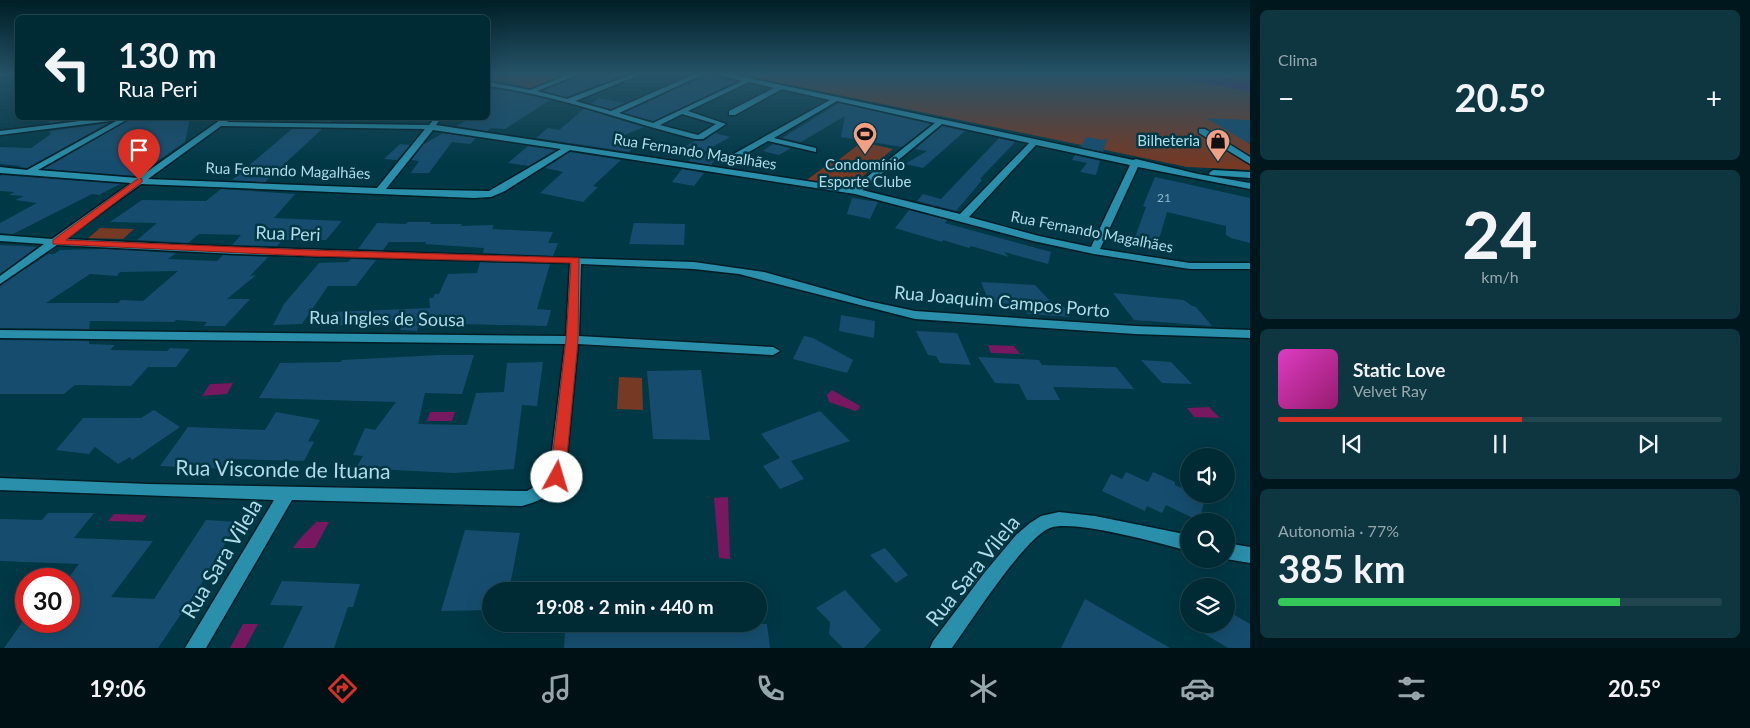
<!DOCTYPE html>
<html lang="pt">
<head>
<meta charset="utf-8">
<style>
	:root { --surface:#002a34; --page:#0e3640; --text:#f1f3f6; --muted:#95a7ac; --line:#22464f; --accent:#d93025 }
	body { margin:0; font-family:Lato,sans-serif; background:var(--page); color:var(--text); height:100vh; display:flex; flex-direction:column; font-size:19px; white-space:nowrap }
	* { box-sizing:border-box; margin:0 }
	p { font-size:16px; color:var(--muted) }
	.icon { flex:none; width:28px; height:28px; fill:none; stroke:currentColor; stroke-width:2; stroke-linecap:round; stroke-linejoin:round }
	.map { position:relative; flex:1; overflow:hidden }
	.sheet { display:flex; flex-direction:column; gap:10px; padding:10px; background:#00171d; width:500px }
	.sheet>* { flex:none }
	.hud { position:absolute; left:15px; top:15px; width:475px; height:105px; border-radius:8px; box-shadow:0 5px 20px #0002,0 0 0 1px var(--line); background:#002a34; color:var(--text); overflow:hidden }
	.buttons { position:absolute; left:1180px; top:448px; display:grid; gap:10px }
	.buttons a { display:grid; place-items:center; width:55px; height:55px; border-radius:50%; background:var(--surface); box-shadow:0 5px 20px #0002,0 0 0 1px var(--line); font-size:25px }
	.speed { position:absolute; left:15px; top:568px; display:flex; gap:10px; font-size:25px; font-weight:700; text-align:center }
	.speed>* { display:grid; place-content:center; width:65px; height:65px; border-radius:50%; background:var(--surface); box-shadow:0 5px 20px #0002,0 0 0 1px var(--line); line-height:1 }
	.speed .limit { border:8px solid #d22; background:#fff; color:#111 }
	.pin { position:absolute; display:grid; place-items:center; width:42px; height:42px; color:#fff; margin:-51px -21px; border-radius:50% 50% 50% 0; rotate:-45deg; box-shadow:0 0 5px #0007 }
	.pin .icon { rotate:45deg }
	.me { position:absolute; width:55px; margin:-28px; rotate:6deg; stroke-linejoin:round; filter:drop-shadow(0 0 4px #0008) }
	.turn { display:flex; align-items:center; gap:18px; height:105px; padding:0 20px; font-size:22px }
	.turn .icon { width:65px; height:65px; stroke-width:2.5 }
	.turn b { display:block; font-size:35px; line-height:42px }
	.big { font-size:38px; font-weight:700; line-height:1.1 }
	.sheet .tile { flex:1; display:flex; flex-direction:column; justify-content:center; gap:8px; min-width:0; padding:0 18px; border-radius:8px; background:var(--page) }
	.sheet .dial { align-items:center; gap:0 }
	.dial b { font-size:65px; line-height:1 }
	.song { display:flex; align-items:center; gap:15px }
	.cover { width:60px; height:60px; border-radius:8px; background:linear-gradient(135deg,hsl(310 70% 55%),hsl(320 70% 35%)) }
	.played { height:5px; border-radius:2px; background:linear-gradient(90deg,var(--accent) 55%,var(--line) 55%) }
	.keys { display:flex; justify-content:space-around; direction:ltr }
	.heat { display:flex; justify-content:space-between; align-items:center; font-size:28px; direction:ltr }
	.charge { height:8px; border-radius:4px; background:linear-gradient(90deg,#34c759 77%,var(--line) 0) }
	.trip { position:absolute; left:482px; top:582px; width:285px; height:50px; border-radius:25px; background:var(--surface); box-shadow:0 5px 20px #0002,0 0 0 1px var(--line); font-weight:700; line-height:50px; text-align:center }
	.tab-bar { display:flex; height:80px; justify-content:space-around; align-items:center; background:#001115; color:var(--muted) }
	.tab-bar .icon { width:35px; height:35px }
	.tab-bar .current { color:var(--accent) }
	.tab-bar b { font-size:22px; color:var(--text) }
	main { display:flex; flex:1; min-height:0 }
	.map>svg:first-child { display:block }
</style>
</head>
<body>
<main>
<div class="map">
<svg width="1250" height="648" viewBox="0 0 1250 648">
	<rect width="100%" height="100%" fill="#003845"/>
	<path fill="#753924" d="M498 73H562L565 74 530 88 508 82 489 80Z
		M733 73H1250V170L1187 167Z
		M862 142 893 149 869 169 837 161Z
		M831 162 869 171 850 187 804 182Z
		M100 228 134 229 123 239 88 238Z
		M619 377 642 378 643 410 617 409Z"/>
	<path fill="#771861" d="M988 345 1014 346 1020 354 991 353Z
		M233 383 227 394 202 396 210 384Z
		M832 390 860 406 858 410 855 411 829 402 827 395Z
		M1209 407 1220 418 1194 417 1187 408Z
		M430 412H455L452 421H427Z
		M728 497 730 559 719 558 714 498Z
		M114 514 147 515 142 522 108 521Z
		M316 522H329L315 548H293C299 538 308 531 316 522Z
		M243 624H258L245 648H230Z"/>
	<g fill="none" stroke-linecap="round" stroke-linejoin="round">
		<path fill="#771861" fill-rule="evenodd" d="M1171 73H1204L1250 82V92L1179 78 1173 76Z"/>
	</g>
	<path fill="#164d6e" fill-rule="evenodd" d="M584 73 627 74 566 97 543 91Z
		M708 77 735 82 653 121 624 113 680 87Z
		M488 88 514 92 550 100 505 129 492 128 487 131 456 126 471 118H488Z
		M599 98 625 103 611 109 591 104Z
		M839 103 931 124 902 147 841 137 845 116 801 142 782 138Z
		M584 109 644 127 612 140 638 144 629 152 536 138 548 128 559 130Z
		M48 118H93L49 123Z
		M132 118H190L185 142 136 176 44 169Z
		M304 118H335L330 122 300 121Z
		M1206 118 1250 120V144Z
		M108 123 27 168 18 167 21 166 0 164V147L31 148 51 134 50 131Z
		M942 126 965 131 923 168 905 164 927 151 915 149Z
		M292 129H322L265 182 232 180Z
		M443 133 476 138 470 144 452 142 429 173H411L419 161 411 160 424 144Z
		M715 133 730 137 702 153 717 157 711 165 688 161 690 159 669 155 695 141H704Z
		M1086 137 1103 140 1107 138 1103 152 1080 147Z
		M999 138 1015 142 980 179 982 180 956 211 917 201 923 194 941 199Z
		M400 144 410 145 397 160 384 159Z
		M773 144 791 148 779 155 763 151Z
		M528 146 555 150 529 166 508 163Z
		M570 152 621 160 593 186 598 187 583 202 540 193 563 172 545 168Z
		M1075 155 1100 161 1096 175 1080 172 1087 163 1072 160Z
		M682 169 704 173 694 186 672 182Z
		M0 176 1 175 120 184 99 195 92 194 13 234 0 233V223L37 203 15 200 24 196 9 195 14 192 0 191Z
		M1155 177 1250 198V243L1231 238 1226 235V226L1167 212 1157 246 1134 240 1146 207 1143 206Z
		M221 189 295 194 274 218 342 221 326 240H283L277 246 232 245 241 235 199 234 188 243 137 240 157 223 110 222 142 200 206 201Z
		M852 198 878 202 870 219 847 214Z
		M909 210 947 220 945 223 1051 252 1048 264 1004 252 1009 257 971 246 969 248 943 240 942 242 895 228Z
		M408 222H431L430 224H462L461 226 494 225 492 229 553 232 548 243H558L553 256 483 253 484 248 425 244 426 242H389L383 250 358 249 377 223 406 224Z
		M634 223 685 224 684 245 629 244Z
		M0 245 36 247H37L0 274Z
		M105 249 176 253 168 259 217 261 223 255 268 257 250 276 256 275 227 299H250L225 326H204L207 322 176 320 174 322 90 321 89 329 0 328V286L48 254H54L60 250ZM178 271 143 301 121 300 118 303H46L90 274 117 276 120 272Z
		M351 259 376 260 356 286H328L302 324 273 325 284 304 319 263 348 262Z
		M480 262 550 264 537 309 551 310 547 326 420 323 417 331 400 330 404 322 373 323 371 326 324 325 332 312 430 308 429 298H433L435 294H439L448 274 477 273Z
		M981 282 1035 285 1051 302 1062 304 1070 317 1027 314 1023 305 989 302Z
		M1113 293 1184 300 1192 306 1196 307 1212 326 1134 320Z
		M841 315 875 321 874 338 839 331Z
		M916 331 957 333 971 365 940 363 936 356 928 355Z
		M804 336 813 338 853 360 847 373 793 359Z
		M0 340 89 341V344L115 345 110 350 167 351 170 348 190 349 176 367H148L131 386 75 385 64 394H0Z
		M439 355H474L462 394 425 393 418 424 467 425 476 393 504 392 507 363 543 362 537 406 522 405 514 469 454 473 356 468 363 456 353 455 365 428 375 430 396 402 259 398 280 363 341 362 342 360Z
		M978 357 1039 360 1042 365 1116 367 1134 389 1053 387 1060 400H1027L1019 384 995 383Z
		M1141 360 1171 362 1192 384 1162 383Z
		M701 370 710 440 653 439 647 371Z
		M154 410 180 427 132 460 130 457 118 464 95 447 89 454 56 450 83 418H141Z
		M820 411 850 441 791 461 804 479 780 489 763 466 780 458 761 434Z
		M276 412 320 420 308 441 314 442 304 461 230 459 224 469 160 466 188 427 265 430Z
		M1126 472 1148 482 1153 472 1175 482V485L1189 491V494H1194L1205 499 1199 521 1166 505 1162 513 1147 506 1145 511 1102 491 1111 474 1122 479Z
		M48 513H94L74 538 153 541 111 597 154 599 206 520 238 522 198 589 158 648H4L23 621H69V577L79 564 0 561V519L42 520Z
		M465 530 520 533 509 591H491V610L441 611Z
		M885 548 908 575 896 583 870 555Z
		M282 581 360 584 353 607H348L334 648H283L303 606 270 605Z
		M845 590 881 630 864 648H843L829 634 830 622 816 608Z
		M1085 599 1170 648H1061Z
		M1226 610 1250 624V648H1228L1188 624H1226Z
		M717 624H767L770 648H564L565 631 717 633Z"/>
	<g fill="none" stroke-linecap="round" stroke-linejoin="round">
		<defs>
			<path id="minor" d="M0 73H18V75L0 77Z
				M573 73H582L537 91 567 99 635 73H644L575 101 611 111 697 73H706L619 113 653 123 742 81 712 73H725L1133 160 1136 159 1198 174 1250 183V189L1138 167 1100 249 1190 263H1250V269H1190L1094 254 1033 241 855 194 570 150 505 191 491 197 474 198 141 184 65 239 236 247 694 262 764 272 868 301 915 311 1135 326 1250 330V338L1135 334 915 319 739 274 694 269 581 264 579 336 773 347 780 351 773 355 578 344 565 477C556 494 540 501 522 506L292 500 206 648H185L274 500 0 490V478L148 484 527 491 539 484 549 475 565 344 0 338V330L566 336 570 263 236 254 57 245 0 284V276L44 244 0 241V235L52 239 131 183 0 173V167L27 170 118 120 0 135V131L104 118H130L38 170 138 178 223 118H229L230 119 227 122 429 125 435 118H441L436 125 853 188 935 123 837 101 774 138 816 148V152L768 141 733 161 730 160V156L830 100 782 89 735 115H729V111L774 88 749 82 688 111 726 124 703 139H695C626 122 558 95 488 86V82L530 90ZM682 114 716 124 698 135 660 125ZM942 124 1029 143 960 214 862 190ZM221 126 425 129 377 188 148 179ZM433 130 561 149 489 191 386 189ZM1036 145 1130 165 1091 247 1039 236 969 217Z
				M1199 129H1205L1250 157V164L1199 133Z
				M1213 170 1250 172V178L1210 175 1209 173Z
				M1059 512 1095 516 1189 535V551C1162 544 1073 519 1050 528 1025 537 970 623 952 648H930L933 641 985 572 1016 535 1030 523 1041 516Z
				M1226 543 1250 547V563L1226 559Z"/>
		</defs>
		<use href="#minor" stroke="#001d25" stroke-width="3"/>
		<use href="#minor" fill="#298faa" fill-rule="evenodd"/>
	</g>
	<linearGradient id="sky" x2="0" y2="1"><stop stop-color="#001f26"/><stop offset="0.45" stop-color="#265368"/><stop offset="1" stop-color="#265368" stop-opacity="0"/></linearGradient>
	<rect width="1250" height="164" fill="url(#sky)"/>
	<path fill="#d93025" stroke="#8d1f18" d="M139 178 142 179V182L66 240 309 250 579 258 578 340 565 477 562 481 557 483 552 481 550 477 566 340 571 263 309 256 53 244V240Z"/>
	<defs>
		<symbol id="stadium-pin" viewBox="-11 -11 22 30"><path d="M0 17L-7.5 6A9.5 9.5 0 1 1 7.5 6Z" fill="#f39f83" stroke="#003845"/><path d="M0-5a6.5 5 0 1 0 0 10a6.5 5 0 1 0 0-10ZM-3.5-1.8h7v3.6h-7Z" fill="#111"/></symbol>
		<symbol id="shop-pin" viewBox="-11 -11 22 30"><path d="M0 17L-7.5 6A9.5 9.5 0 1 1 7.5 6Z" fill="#f39f83" stroke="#003845"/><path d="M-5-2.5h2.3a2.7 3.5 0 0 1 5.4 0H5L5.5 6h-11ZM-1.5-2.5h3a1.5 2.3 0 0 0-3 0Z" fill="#111"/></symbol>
	</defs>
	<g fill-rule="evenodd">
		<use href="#stadium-pin" x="851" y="120" width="28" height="38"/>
		<use href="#shop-pin" x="1204" y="127" width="28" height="38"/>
	</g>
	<g text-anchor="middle" stroke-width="5" stroke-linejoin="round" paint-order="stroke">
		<g font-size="12" fill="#8ab8ca">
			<text x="1164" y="202">21</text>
		</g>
		<g font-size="15" fill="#b0dbe9" stroke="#003845" text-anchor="end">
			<text x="1200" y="146">Bilheteria</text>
			<text x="865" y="170" text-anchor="middle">Condomínio<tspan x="865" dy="17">Esporte Clube</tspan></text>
		</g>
		<g font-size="15" fill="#b0dbe9" stroke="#003845">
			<text transform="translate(695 152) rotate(9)" y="5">Rua Fernando Magalhães</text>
			<text transform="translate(288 171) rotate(2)" y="5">Rua Fernando Magalhães</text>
			<text transform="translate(1092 232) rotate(11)" y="5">Rua Fernando Magalhães</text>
		</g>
		<g font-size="18" fill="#b0dbe9" stroke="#003845">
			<text transform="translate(288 234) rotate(2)" y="6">Rua Peri</text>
			<text transform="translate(1002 302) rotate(5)" y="6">Rua Joaquim Campos Porto</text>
			<text transform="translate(387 319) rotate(1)" y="6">Rua Ingles de Sousa</text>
		</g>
		<g font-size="21" fill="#b0dbe9" stroke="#003845">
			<text transform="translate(283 470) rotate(1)" y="7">Rua Visconde de Ituana</text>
			<text transform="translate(222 559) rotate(-59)" y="7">Rua Sara Vilela</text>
			<text transform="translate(973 571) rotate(-51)" y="7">Rua Sara Vilela</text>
		</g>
	</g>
</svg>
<div class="buttons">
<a><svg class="icon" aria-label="sound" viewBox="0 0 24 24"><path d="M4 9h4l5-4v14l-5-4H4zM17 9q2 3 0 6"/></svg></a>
<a><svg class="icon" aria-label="search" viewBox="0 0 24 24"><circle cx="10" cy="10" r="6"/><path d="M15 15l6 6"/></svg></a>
<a><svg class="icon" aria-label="layers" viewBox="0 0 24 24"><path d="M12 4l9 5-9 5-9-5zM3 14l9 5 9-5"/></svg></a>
</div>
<div class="speed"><div class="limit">30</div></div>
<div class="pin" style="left:139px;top:180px;background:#d93025"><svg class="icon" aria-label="arrive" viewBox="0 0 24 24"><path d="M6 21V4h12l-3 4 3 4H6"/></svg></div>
<svg class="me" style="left:557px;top:477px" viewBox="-20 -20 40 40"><circle r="19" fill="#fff"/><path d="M0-13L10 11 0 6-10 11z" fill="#d93025"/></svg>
<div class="trip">19:08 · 2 min · 440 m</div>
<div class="hud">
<div class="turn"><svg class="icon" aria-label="left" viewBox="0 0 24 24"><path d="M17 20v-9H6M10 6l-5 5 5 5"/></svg><div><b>130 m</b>Rua Peri</div></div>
</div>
</div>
<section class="sheet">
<div class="tile"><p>Clima</p>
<div class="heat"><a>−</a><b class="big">20.5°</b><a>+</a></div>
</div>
<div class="tile dial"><b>24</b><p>km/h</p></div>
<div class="tile">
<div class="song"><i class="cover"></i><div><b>Static Love</b><p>Velvet Ray</p></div></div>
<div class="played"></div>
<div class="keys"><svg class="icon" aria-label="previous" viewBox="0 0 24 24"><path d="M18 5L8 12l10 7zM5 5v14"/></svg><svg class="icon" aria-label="pause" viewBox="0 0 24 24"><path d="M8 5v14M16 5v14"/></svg><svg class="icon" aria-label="next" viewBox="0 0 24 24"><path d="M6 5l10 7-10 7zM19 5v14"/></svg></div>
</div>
<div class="tile"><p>Autonomia · 77%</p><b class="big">385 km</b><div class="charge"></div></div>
</section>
</main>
<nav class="tab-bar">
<b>19:06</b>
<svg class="icon current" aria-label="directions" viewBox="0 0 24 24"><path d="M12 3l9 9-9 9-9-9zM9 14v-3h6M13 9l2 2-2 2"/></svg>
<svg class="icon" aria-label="music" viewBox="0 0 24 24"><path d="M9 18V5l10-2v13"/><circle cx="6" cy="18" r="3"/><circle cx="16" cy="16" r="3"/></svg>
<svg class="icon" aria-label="phone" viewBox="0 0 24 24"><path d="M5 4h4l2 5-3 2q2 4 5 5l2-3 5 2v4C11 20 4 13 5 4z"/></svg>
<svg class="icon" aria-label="climate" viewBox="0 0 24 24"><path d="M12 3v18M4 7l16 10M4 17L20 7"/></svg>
<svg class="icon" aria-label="car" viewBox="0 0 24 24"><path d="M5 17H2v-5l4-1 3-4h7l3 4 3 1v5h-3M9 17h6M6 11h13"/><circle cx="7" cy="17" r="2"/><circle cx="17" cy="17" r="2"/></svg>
<svg class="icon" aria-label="filters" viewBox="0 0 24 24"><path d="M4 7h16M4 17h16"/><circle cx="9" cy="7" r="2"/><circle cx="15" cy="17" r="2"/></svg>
<b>20.5°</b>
</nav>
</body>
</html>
